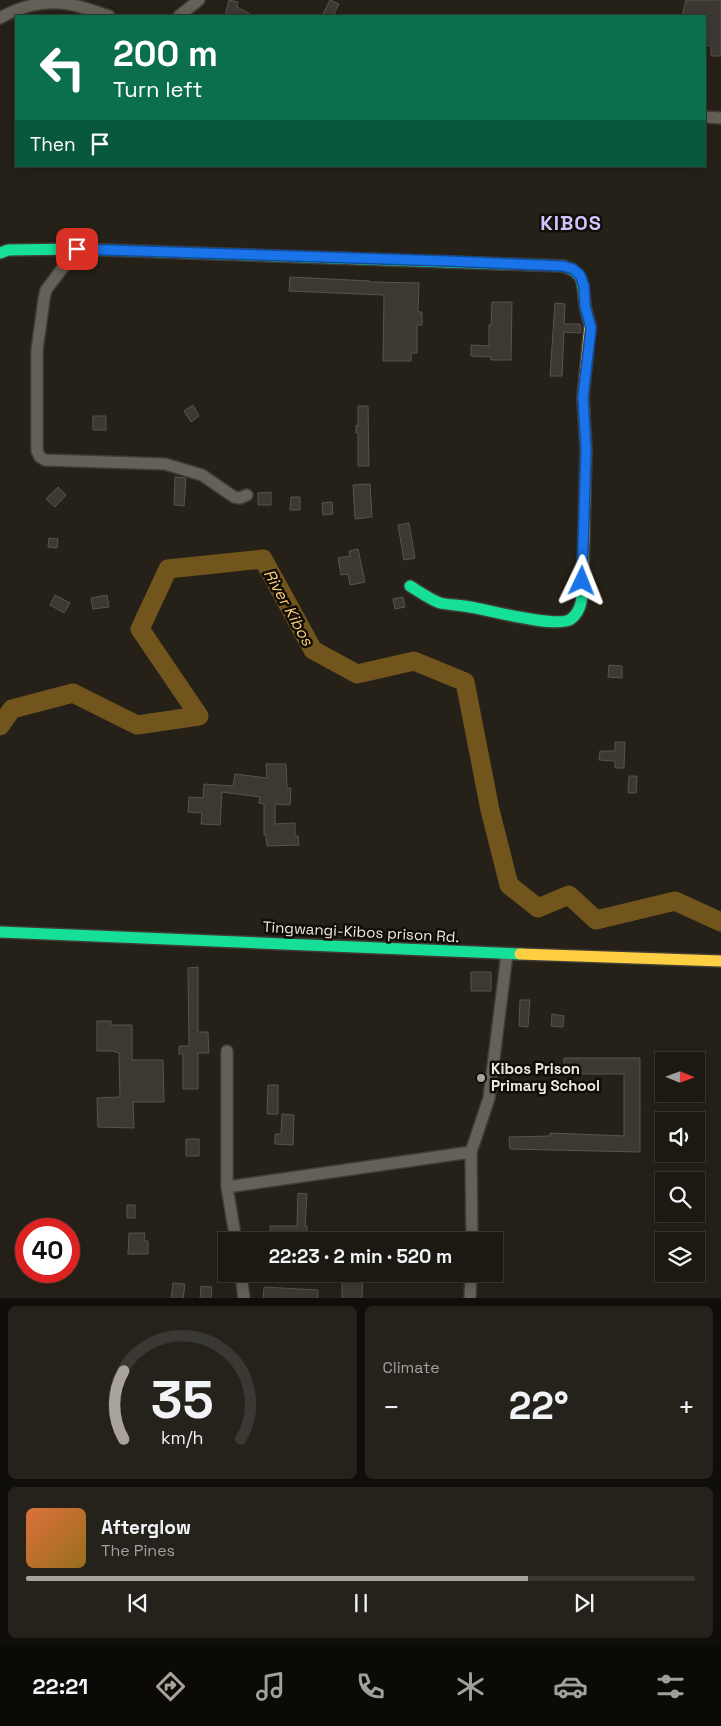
<!DOCTYPE html>
<html lang="en">
<head>
<meta charset="utf-8">
<style>
	:root { --surface:#1c1912; --page:#25221b; --text:#f1f3f6; --muted:#a0a09f; --line:#3a3832; --accent:#a9a399 }
	body { margin:0; font-family:"Space Grotesk",sans-serif; background:var(--page); color:var(--text); height:100vh; display:flex; flex-direction:column; font-size:19px; white-space:nowrap }
	* { box-sizing:border-box; margin:0 }
	p { font-size:16px; color:var(--muted) }
	.icon { flex:none; width:28px; height:28px; fill:none; stroke:currentColor; stroke-width:2; stroke-linecap:round; stroke-linejoin:round }
	.map { position:relative; height:1298px; overflow:hidden }
	.panel { display:flex; flex-direction:column; gap:8px; padding:8px; background:#0f0e0a; flex:1 }
	.panel>* { flex:none }
	.hud { position:absolute; left:15px; top:15px; width:691px; height:152px; border-radius:0px; box-shadow:0 2px 12px #0003,0 0 0 1px var(--line); background:#0b6e4f; color:#fff; overflow:hidden }
	.needle { width:32px; rotate:91deg }
	.fabs { position:absolute; left:655px; top:1052px; display:grid; gap:10px }
	.fabs a { display:grid; place-items:center; width:50px; height:50px; border-radius:0px; background:var(--surface); box-shadow:0 2px 12px #0003,0 0 0 1px var(--line); font-size:25px }
	.speed { position:absolute; left:15px; top:1218px; display:flex; gap:10px; font-size:25px; font-weight:700; text-align:center }
	.speed>* { display:grid; place-content:center; width:65px; height:65px; border-radius:50%; background:var(--surface); box-shadow:0 2px 12px #0003,0 0 0 1px var(--line); line-height:1 }
	.speed .limit { border:8px solid #d22; background:#fff; color:#111 }
	.pin { position:absolute; display:grid; place-items:center; width:42px; height:42px; color:#fff; margin:-21px; border-radius:10px; box-shadow:0 2px 8px #0006 }
	.me { position:absolute; width:55px; margin:-28px; rotate:2deg; stroke-linejoin:round; filter:drop-shadow(0 0 4px #0008) }
	.turn { display:flex; align-items:center; gap:18px; height:105px; padding:0 15px; font-size:22px }
	.turn .icon { width:65px; height:65px; stroke-width:2.5 }
	.turn b { display:block; font-size:35px; line-height:42px }
	.then { display:flex; align-items:center; height:48px; padding:0 15px; background:#0003; gap:10px; font-size:19px }
	.big { font-size:38px; font-weight:600; line-height:1.1 }
	.panel .card { flex:1; display:flex; flex-direction:column; justify-content:center; gap:8px; min-width:0; padding:0 18px; border-radius:8px; background:var(--page) }
	.panel .dial { align-items:center; gap:0 }
	.dial svg { height:130px; overflow:visible; fill:none; stroke:var(--line); stroke-width:7; stroke-linecap:round; text-anchor:middle }
	.dial text { fill:var(--text); stroke:none }
	.song { display:flex; align-items:center; gap:15px }
	.cover { width:60px; height:60px; border-radius:8px; background:linear-gradient(135deg,hsl(20 70% 55%),hsl(40 70% 35%)) }
	.played { height:5px; border-radius:2px; background:linear-gradient(90deg,var(--accent) 75%,var(--line) 75%) }
	.keys { display:flex; justify-content:space-around; direction:ltr }
	.heat { display:flex; justify-content:space-between; align-items:center; font-size:28px; direction:ltr }
	.panel .tiles { flex:1; display:grid; gap:8px; grid-template-columns:1fr 1fr }
	.card:last-child { grid-column:span 2 }
	.trip { position:absolute; left:218px; top:1232px; width:285px; height:50px; border-radius:0px; background:var(--surface); box-shadow:0 2px 12px #0003,0 0 0 1px var(--line); font-weight:600; line-height:50px; text-align:center }
	.menu { display:flex; height:80px; justify-content:space-around; align-items:center; background:#0b0a07; color:var(--muted) }
	.menu .icon { width:35px; height:35px }
	.menu .on { color:var(--accent) }
	.menu b { font-size:22px; color:var(--text) }
	.map>svg:first-child { display:block }
</style>
</head>
<body>
<div class="map">
<svg width="721" height="1299" viewBox="0 0 721 1299">
	<rect width="100%" height="100%" fill="#262118"/>
	<g fill="none" stroke-linecap="round" stroke-linejoin="round">
		<path stroke="#72551c" stroke-width="19" d="M0 726 12 709 73 693 137 725 199 716 140 629 168 569 263 559 313 650 357 674 414 661 465 682 490 810 509 885 538 908 569 895 596 920 675 901 721 922"/>
	</g>
	<path fill="#3d3932" stroke="#58534c" d="M229 0 238 2 237 7 254 16H225Z
		M330 0 339 4 333 16H322Z
		M686 0H721V56H711V46L705 45V16H682Z
		M290 277 370 281V282L419 283 418 312H422V325H417V353H411V361H383L384 295 289 291Z
		M492 302H512L511 360H491V357L471 356V345L489 346V325H491Z
		M555 303 565 304 564 324H580L581 329 580 333 564 332 562 376H550Z
		M193 405 199 416 191 422 184 411Z
		M358 406H368L369 466H358V433H356V425L358 426Z
		M93 416H106V430H93Z
		M175 477 186 478 184 506 174 505Z
		M370 484 372 517 355 519 353 485Z
		M58 487 66 495 55 507 46 499Z
		M271 492V505H258V493Z
		M291 497H300V510H290Z
		M332 502 333 514 323 515 322 503Z
		M409 523 415 558 404 560 398 525Z
		M49 538 58 539 57 548 48 547Z
		M358 549 365 582 350 585 348 574 341 575 338 558 350 556 349 551Z
		M55 595 70 603 64 613 50 605Z
		M107 595 109 607 93 609 91 598Z
		M403 597 405 607 395 609 393 599Z
		M609 665 622 666V678L608 677Z
		M615 742H625L624 768H615V761L599 760 600 751H615Z
		M266 764H286L287 788H291L290 805 275 804V824L295 823V836H298L299 845 267 846 266 835H264V804L259 803 260 797 222 792 220 825 201 824 202 813 188 812 189 797 203 798 204 784 233 786 235 774 267 778Z
		M629 776H637L636 793H628Z
		M198 967V1032H208L209 1053H198V1089H183V1054H179V1046H189L188 968Z
		M471 972H491V991H471Z
		M520 1000H530L528 1027 519 1026Z
		M552 1014 564 1016 563 1027 551 1026Z
		M97 1021H111V1025H132V1060H163L164 1102H133L134 1128 98 1127 97 1098 120 1097 119 1053 113 1051H97Z
		M564 1058H640V1152L510 1149 509 1137 550 1136V1133L624 1136V1074H564Z
		M268 1085H278V1114H267Z
		M282 1114 294 1115 293 1145 275 1144V1134H281Z
		M186 1139H199V1156H186Z
		M298 1193 307 1194 305 1226H307V1241H270V1226H297Z
		M127 1205H135V1218H127Z
		M129 1233H145L144 1241H148V1254H128Z
		M342 1274H363L362 1299H342Z
		M173 1283 185 1284 183 1299H171Z
		M201 1286 212 1287 211 1299H200Z
		M264 1287 318 1290V1299H263Z"/>
	<g fill="none" stroke-linecap="round" stroke-linejoin="round">
		<defs>
			<path id="street" d="M179 16 199 0
				M0 18C17 8 41 1 60 3 77 4 93 11 109 16
				M705 117 721 118
				M77 249 46 290 44 299 37 350V451L40 457 45 460 165 464 202 475 234 497 240 498 247 495
				M227 1051V1187L236 1241
				M227 1187 471 1152
				M472 1241 471 1152 489 1098 507 954
				M241 1274 244 1299
				M470 1299 471 1274"/>
			<path id="fast" d="M0 253 8 250 77 249 563 266C586 273 582 284 585 305 586 311 588 318 590 325
				M410 586C420 592 429 599 440 603 449 605 460 605 470 607 489 610 557 629 571 619 585 609 582 587 583 572
				M0 932 520 954"/>
			<path id="slow" d="M583 572 586 450 583 397 590 325
				M520 954 721 961"/>
		</defs>
		<use href="#street" stroke="#403b34" stroke-width="14"/>
		<use href="#fast" stroke="#403b34" stroke-width="14"/>
		<use href="#slow" stroke="#403b34" stroke-width="14"/>
		<use href="#street" stroke="#656159" stroke-width="11"/>
		<use href="#fast" stroke="#16e098" stroke-width="11"/>
		<use href="#slow" stroke="#ffcf43" stroke-width="11"/>
	</g>
	<g fill="none" stroke-linecap="round" stroke-linejoin="round">
		<defs>
			<path id="route" d="M77 249 447 261 563 266 573 269 580 275 584 286 585 306 591 328 583 397 586 450 582 581"/>
		</defs>
		<use href="#route" stroke="#114b97" stroke-width="12"/>
		<use href="#route" stroke="#1a73e8" stroke-width="9"/>
	</g>
	<circle fill="#a9a399" stroke="#110d06" stroke-width="2" cx="481" cy="1078" r="5"/>
	<g text-anchor="middle" stroke-width="5" stroke-linejoin="round" paint-order="stroke">
		<g font-size="15" fill="#efe9de" stroke="#110d06">
			<text transform="translate(361 932) rotate(3)" y="5">Tingwangi-Kibos prison Rd.</text>
		</g>
		<g font-size="15" font-weight="bold" fill="#efe9de" stroke="#110d06" text-anchor="start">
			<text x="491" y="1074">Kibos Prison<tspan x="491" dy="17">Primary School</tspan></text>
		</g>
		<g font-size="16" font-style="italic" fill="#f7cb7a" stroke="#110d06">
			<text transform="translate(289 607) rotate(61)" y="6">River Kibos</text>
		</g>
		<g font-size="20" font-weight="bold" letter-spacing="1" fill="#cec5ff" stroke="#110d06">
			<text x="571" y="230">KIBOS</text>
		</g>
	</g>
</svg>
<div class="fabs">
<a><svg class="needle" viewBox="-14 -14 28 28"><path d="M0-13l5 13h-10z" fill="#e53935"/><path d="M0 13l5-13h-10z" fill="#a0a09f"/></svg></a>
<a><svg class="icon" aria-label="sound" viewBox="0 0 24 24"><path d="M4 9h4l5-4v14l-5-4H4zM17 9q2 3 0 6"/></svg></a>
<a><svg class="icon" aria-label="search" viewBox="0 0 24 24"><circle cx="10" cy="10" r="6"/><path d="M15 15l6 6"/></svg></a>
<a><svg class="icon" aria-label="layers" viewBox="0 0 24 24"><path d="M12 4l9 5-9 5-9-5zM3 14l9 5 9-5"/></svg></a>
</div>
<div class="speed"><div class="limit">40</div></div>
<div class="pin" style="left:77px;top:249px;background:#d93025"><svg class="icon" aria-label="arrive" viewBox="0 0 24 24"><path d="M6 21V4h12l-3 4 3 4H6"/></svg></div>
<svg class="me" style="left:582px;top:581px" viewBox="-20 -20 40 40"><path d="M0-17L14 15 0 8-14 15z" fill="#1a73e8" stroke="#fff" stroke-width="4"/></svg>
<div class="trip">22:23 · 2 min · 520 m</div>
<div class="hud">
<div class="turn"><svg class="icon" aria-label="left" viewBox="0 0 24 24"><path d="M17 20v-9H6M10 6l-5 5 5 5"/></svg><div><b>200 m</b>Turn left</div></div>
<div class="then">Then<svg class="icon" aria-label="arrive" viewBox="0 0 24 24"><path d="M6 21V4h12l-3 4 3 4H6"/></svg></div>
</div>
</div>
<section class="panel">
<div class="tiles">
<div class="card dial"><svg viewBox="0 0 100 80">
<path d="M14 69A42 42 0 1 1 86 69"/>
<path d="M14 69A42 42 0 0 1 14 27" stroke="#a9a399"/>
<text x="50" y="56" font-size="32" font-weight="700">35</text>
<text x="50" y="72" font-size="11">km/h</text>
</svg></div>
<div class="card"><p>Climate</p>
<div class="heat"><a>−</a><b class="big">22°</b><a>+</a></div>
</div>
<div class="card">
<div class="song"><i class="cover"></i><div><b>Afterglow</b><p>The Pines</p></div></div>
<div class="played"></div>
<div class="keys"><svg class="icon" aria-label="previous" viewBox="0 0 24 24"><path d="M18 5L8 12l10 7zM5 5v14"/></svg><svg class="icon" aria-label="pause" viewBox="0 0 24 24"><path d="M8 5v14M16 5v14"/></svg><svg class="icon" aria-label="next" viewBox="0 0 24 24"><path d="M6 5l10 7-10 7zM19 5v14"/></svg></div>
</div>
</div>
</section>
<nav class="menu">
<b>22:21</b>
<svg class="icon on" aria-label="directions" viewBox="0 0 24 24"><path d="M12 3l9 9-9 9-9-9zM9 14v-3h6M13 9l2 2-2 2"/></svg>
<svg class="icon" aria-label="music" viewBox="0 0 24 24"><path d="M9 18V5l10-2v13"/><circle cx="6" cy="18" r="3"/><circle cx="16" cy="16" r="3"/></svg>
<svg class="icon" aria-label="phone" viewBox="0 0 24 24"><path d="M5 4h4l2 5-3 2q2 4 5 5l2-3 5 2v4C11 20 4 13 5 4z"/></svg>
<svg class="icon" aria-label="climate" viewBox="0 0 24 24"><path d="M12 3v18M4 7l16 10M4 17L20 7"/></svg>
<svg class="icon" aria-label="car" viewBox="0 0 24 24"><path d="M5 17H2v-5l4-1 3-4h7l3 4 3 1v5h-3M9 17h6M6 11h13"/><circle cx="7" cy="17" r="2"/><circle cx="17" cy="17" r="2"/></svg>
<svg class="icon" aria-label="filters" viewBox="0 0 24 24"><path d="M4 7h16M4 17h16"/><circle cx="9" cy="7" r="2"/><circle cx="15" cy="17" r="2"/></svg>
</nav>
</body>
</html>
